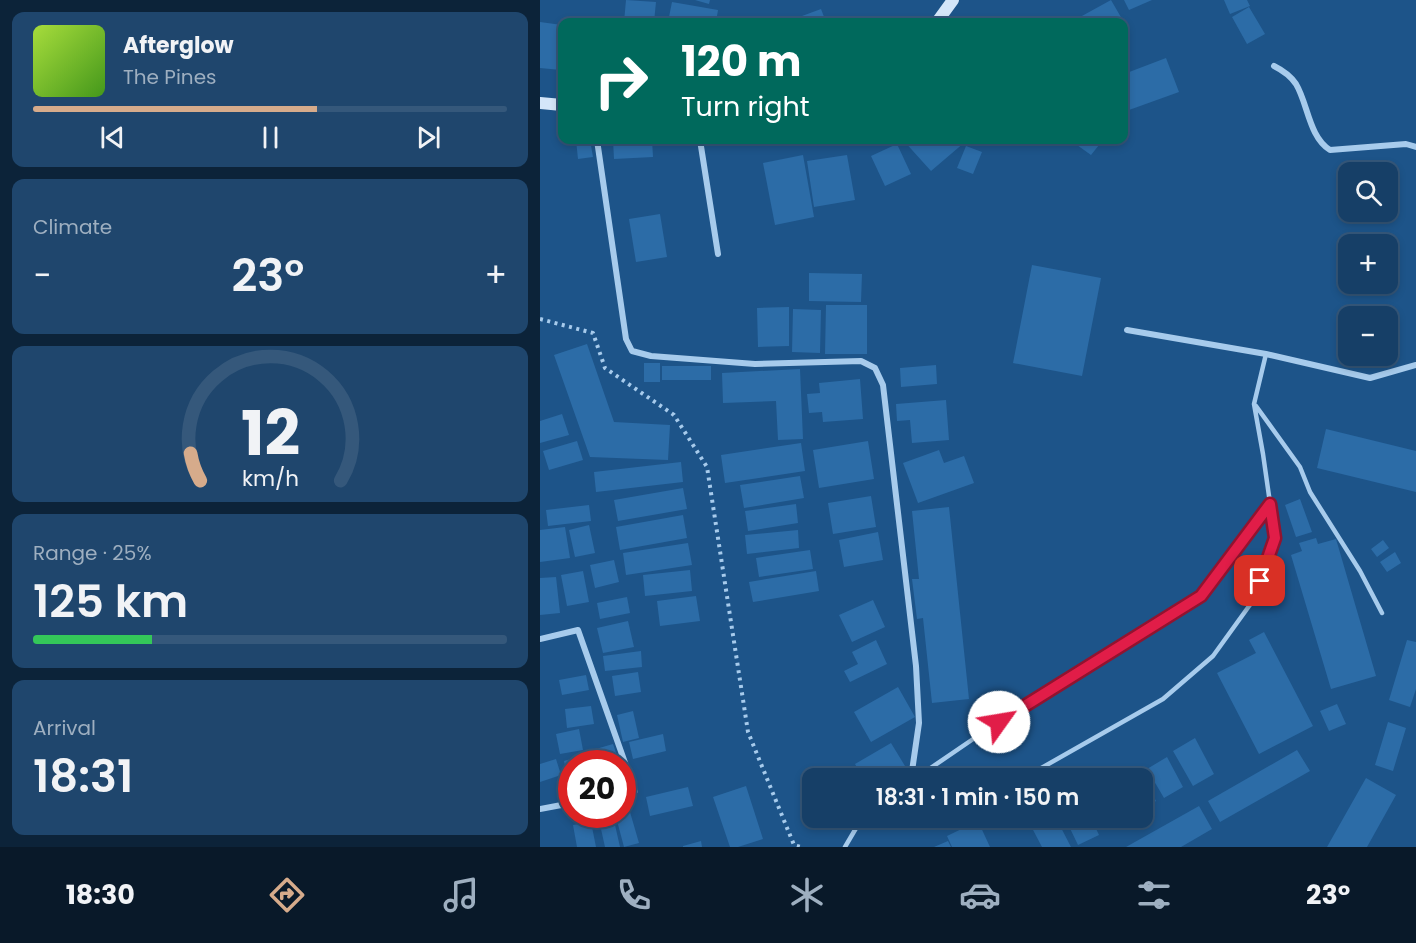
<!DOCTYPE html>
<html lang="en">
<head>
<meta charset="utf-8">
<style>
	:root { --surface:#163f67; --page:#1f466d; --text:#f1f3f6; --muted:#9eafc0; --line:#35587b; --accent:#d6ab8b }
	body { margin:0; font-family:Poppins,sans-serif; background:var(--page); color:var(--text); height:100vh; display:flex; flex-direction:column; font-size:22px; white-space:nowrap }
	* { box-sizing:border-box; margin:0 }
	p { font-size:20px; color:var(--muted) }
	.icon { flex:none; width:33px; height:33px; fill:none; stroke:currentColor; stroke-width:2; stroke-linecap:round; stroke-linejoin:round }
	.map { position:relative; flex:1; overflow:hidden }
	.sheet { display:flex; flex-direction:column; gap:12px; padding:12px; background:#0c2339; width:540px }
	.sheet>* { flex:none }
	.top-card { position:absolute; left:18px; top:18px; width:570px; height:126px; border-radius:12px; box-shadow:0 3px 9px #0003,0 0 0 2px var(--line); background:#00695c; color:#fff; overflow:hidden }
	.tools { position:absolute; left:798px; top:162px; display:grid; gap:12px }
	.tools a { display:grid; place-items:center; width:60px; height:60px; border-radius:12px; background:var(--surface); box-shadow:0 3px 9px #0003,0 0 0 2px var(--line); font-size:30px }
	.speed { position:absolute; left:18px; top:750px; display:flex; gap:12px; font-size:30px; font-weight:700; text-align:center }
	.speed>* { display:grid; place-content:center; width:78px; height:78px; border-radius:50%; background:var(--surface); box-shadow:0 3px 9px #0003,0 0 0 2px var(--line); line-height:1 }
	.speed .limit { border:9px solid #d22; background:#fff; color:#111 }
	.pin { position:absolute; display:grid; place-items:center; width:51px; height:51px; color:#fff; margin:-26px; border-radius:12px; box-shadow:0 3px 9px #0006 }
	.me { position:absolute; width:66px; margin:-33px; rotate:58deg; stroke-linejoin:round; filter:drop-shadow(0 0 4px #0008) }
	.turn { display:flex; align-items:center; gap:21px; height:126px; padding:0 24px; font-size:27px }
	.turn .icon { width:78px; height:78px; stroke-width:2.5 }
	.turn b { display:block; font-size:42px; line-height:51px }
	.big { font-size:45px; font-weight:600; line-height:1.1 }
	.sheet .card { flex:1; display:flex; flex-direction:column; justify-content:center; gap:9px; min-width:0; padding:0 21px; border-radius:12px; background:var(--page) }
	.sheet .dial { align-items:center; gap:0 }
	.dial svg { height:156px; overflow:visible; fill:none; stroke:var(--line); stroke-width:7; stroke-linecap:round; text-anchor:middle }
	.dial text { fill:var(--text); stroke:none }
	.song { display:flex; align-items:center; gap:18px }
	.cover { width:72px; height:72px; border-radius:9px; background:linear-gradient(135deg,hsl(80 70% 55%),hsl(100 70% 35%)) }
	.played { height:6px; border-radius:3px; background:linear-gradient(90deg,var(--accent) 60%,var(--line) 60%) }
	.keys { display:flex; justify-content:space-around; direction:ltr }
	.heat { display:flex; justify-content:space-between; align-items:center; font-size:33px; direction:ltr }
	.charge { height:9px; border-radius:4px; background:linear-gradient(90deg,#34c759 25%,var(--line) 0) }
	.trip { position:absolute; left:262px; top:768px; width:351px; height:60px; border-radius:12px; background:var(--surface); box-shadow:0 3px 9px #0003,0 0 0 2px var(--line); font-weight:600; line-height:60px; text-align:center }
	.tabs { display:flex; height:96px; justify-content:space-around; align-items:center; background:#091929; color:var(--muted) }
	.tabs .icon { width:42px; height:42px }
	.tabs .selected { color:var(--accent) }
	.tabs b { font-size:27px; color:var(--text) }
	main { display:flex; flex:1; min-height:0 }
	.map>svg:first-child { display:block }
</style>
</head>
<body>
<main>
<section class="sheet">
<div class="card">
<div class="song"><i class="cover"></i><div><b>Afterglow</b><p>The Pines</p></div></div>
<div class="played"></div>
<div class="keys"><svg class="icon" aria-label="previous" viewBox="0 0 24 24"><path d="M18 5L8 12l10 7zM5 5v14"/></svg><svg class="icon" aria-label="pause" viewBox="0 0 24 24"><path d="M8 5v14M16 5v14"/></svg><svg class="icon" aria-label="next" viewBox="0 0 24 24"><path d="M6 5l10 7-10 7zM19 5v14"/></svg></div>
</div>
<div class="card"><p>Climate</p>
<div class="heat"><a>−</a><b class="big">23°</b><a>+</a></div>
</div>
<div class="card dial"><svg viewBox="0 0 100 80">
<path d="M14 69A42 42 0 1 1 86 69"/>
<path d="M14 69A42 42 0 0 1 9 55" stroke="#d6ab8b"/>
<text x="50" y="56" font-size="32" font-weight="700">12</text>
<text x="50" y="72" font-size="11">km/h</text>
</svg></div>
<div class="card"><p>Range · 25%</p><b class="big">125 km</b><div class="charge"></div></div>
<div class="card"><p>Arrival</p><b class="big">18:31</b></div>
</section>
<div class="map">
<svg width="876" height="847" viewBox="0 0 876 847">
	<rect width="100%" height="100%" fill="#1d5489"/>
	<path fill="#2c6ca7" d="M86 0 116 2 114 22H84Z
		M155 0H170L169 4Z
		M571 0 589 31 584 34V22H531Z
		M584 0H612L589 10Z
		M684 0H707L710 6 690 14Z
		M132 2 178 10 176 22H128Z
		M709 7 725 34 707 44 692 17Z
		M281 9 286 22H264L262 16Z
		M0 22 22 25 21 70 0 68Z
		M626 58 639 92 589 110 584 95V74Z
		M36 140H50L53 157 38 159Z
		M73 140H112L113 157 74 159Z
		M363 140H422L425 142 391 171Z
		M530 140H563L551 155Z
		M357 144 371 174 345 186 331 156Z
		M426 146 442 152 433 174 417 168Z
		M263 155 274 217 235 225 223 163Z
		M307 155 315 200 274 207 267 161Z
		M120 214 127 257 96 262 89 219Z
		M492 265 561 278 542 376 473 363Z
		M269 273 322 274 321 302 269 301Z
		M286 305H327V354H285Z
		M249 307V346L218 347 217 308Z
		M253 309 281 310 280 353 252 352Z
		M47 344 74 422 130 425 128 460 50 457 14 355Z
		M104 363H120V382H104Z
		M396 365 397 384 361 387 360 368Z
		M122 366H171V380H122Z
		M260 369 263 439 238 440 236 401 183 403 182 373Z
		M320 379 323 419 283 422 282 412 269 413 267 394 280 393 279 383Z
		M406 400 409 440 372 443 370 420 357 421 356 404Z
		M22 414 29 435 0 443V421Z
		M786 429 876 451V492L777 468Z
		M37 441 43 460 9 470 3 451Z
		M328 441 334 479 279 488 273 450Z
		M261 443 265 471 185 483 181 455Z
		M399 450 404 463 424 456 434 483 378 503 363 463Z
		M141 462 143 482 56 492 54 472Z
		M260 476 264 498 204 508 200 485Z
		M143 488 147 509 78 521 74 500Z
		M331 496 336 527 293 534 288 503Z
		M760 499 772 532 756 537 745 505Z
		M256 504 258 523 208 531 205 511Z
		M49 505 51 521 8 526 6 510Z
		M409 507 429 699 392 703 383 618 377 619 372 579H379L372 511Z
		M143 515 147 538 80 550 76 527Z
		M49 525 55 553 35 557 29 530Z
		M25 527 30 558 0 562V530Z
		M258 530 259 548 207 554 205 535Z
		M338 532 343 560 304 567 299 540Z
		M776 538 778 544 796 539 836 676 791 689 751 555 762 551 759 543Z
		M843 540 849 548 837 557 831 549Z
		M148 543 152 565 86 575 83 553Z
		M270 550 273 569 219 577 216 558Z
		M855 552 861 563 847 572 840 562Z
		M74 560 79 582 55 588 50 565Z
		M150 570 152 591 105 596 103 575Z
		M43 571 49 602 27 606 21 575Z
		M276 571 279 591 213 602 209 582Z
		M16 577 20 613 0 615V578Z
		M156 596 160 621 120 626 117 601Z
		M87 597 90 613 60 619 57 603Z
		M333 600 345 627 312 642 299 615Z
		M88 621 94 647 63 653 57 628Z
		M724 632 773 726 719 754 677 673 716 653 709 640Z
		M336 640 347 664 310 682 304 671 318 664 312 652Z
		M867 640 876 642V689L870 707 849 700Z
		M101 651 102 667 65 671 63 656Z
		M98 672 101 692 75 696 72 676Z
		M46 675 49 690 22 695 19 680Z
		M358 687 375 717 331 742 314 712Z
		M797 704 806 724 789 731 780 711Z
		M51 706 54 724 27 728 25 709Z
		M93 711 99 738 83 742 77 715Z
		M848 722 866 728 853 771 835 765Z
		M39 729 43 750 20 754 16 734Z
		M123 734 126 751 93 759 89 742Z
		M655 738 674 774 653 786 633 751Z
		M351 743 365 766 344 778H323L315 764Z
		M73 744 80 764H60L56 749Z
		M757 750 770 771 680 822 668 801Z
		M48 754 51 764H32V773L27 774 24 761Z
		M627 757 643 787 624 798 607 769Z
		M16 759 21 775 0 782V764Z
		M600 771 616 801 603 808V778H586Z
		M826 778 856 795 827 847H787Z
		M206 786 223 839 198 847H190L173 797Z
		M148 787 153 806 110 816 106 797Z
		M659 806 672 829 641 847H586Z
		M90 812 99 843 84 847 76 817Z
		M513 818H516L531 847H502L492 828Z
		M525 818H551L559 835 538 845Z
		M558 818H586L563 829Z
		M438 821 450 847H412L407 836Z
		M51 822 56 847H37L33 825Z
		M75 825 80 847H65L61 829Z
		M161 841 162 847H143V846Z
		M408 841 411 847H394Z"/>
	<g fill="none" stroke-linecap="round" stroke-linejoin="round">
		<path stroke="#a7cbec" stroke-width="4" stroke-dasharray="3 4.5" stroke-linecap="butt" d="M0 319 53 333 65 368 134 415 167 467 208 732 254 845 261 847"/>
		<path stroke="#a7cbec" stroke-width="4.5" d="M716 406 760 467 770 492 820 571 842 613
			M489 775 623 699 673 656 712 602 735 538 723 454 714 404 726 354
			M376 778 439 735 661 596 730 504
			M305 847 322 818"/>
		<path stroke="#a7cbec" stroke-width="6" d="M734 66C742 70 750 75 756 84 768 104 769 137 790 150L866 144 876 147
			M57 140 86 339 92 351 111 356 215 364 321 361 335 368 343 385 376 666 379 723 371 778
			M160 140 178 254
			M587 330 726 354 830 378 876 365
			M0 639 38 630 95 791 82 794
			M0 809 32 803"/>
		<path stroke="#d4e6f9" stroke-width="12" d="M397 22 413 0
			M0 103 22 105"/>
	</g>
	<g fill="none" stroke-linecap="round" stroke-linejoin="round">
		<defs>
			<path id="route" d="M459 722 661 596 730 504 735 538 720 581"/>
		</defs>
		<use href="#route" stroke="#92132f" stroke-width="15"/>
		<use href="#route" stroke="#e11d48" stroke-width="10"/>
	</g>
</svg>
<div class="tools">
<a><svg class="icon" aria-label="search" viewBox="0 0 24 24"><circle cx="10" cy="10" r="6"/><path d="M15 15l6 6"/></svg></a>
<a>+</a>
<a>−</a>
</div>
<div class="speed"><div class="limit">20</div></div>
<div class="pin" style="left:720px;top:581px;background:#d93025"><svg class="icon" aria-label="arrive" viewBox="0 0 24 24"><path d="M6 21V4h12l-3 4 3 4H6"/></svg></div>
<svg class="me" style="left:459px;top:722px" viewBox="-20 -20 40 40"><circle r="19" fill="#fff"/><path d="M0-13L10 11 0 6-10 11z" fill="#e11d48"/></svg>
<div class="trip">18:31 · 1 min · 150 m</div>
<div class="top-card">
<div class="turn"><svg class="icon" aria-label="right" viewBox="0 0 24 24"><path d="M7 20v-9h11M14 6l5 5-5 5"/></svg><div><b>120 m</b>Turn right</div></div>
</div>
</div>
</main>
<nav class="tabs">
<b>18:30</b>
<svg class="icon selected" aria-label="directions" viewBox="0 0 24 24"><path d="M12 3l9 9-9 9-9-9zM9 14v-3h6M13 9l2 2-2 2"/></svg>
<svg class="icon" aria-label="music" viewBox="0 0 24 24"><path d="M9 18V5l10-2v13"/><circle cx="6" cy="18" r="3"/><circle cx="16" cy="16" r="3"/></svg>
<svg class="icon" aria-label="phone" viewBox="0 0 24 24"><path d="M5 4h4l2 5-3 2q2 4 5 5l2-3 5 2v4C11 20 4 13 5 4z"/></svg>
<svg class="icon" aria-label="climate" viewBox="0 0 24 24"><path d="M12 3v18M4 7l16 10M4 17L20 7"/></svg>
<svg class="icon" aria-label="car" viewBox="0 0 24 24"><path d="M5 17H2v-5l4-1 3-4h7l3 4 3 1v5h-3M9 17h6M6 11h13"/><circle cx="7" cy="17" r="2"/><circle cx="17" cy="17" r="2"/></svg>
<svg class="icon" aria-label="filters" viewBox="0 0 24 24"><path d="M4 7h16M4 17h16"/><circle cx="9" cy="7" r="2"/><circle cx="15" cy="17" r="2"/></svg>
<b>23°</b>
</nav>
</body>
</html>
